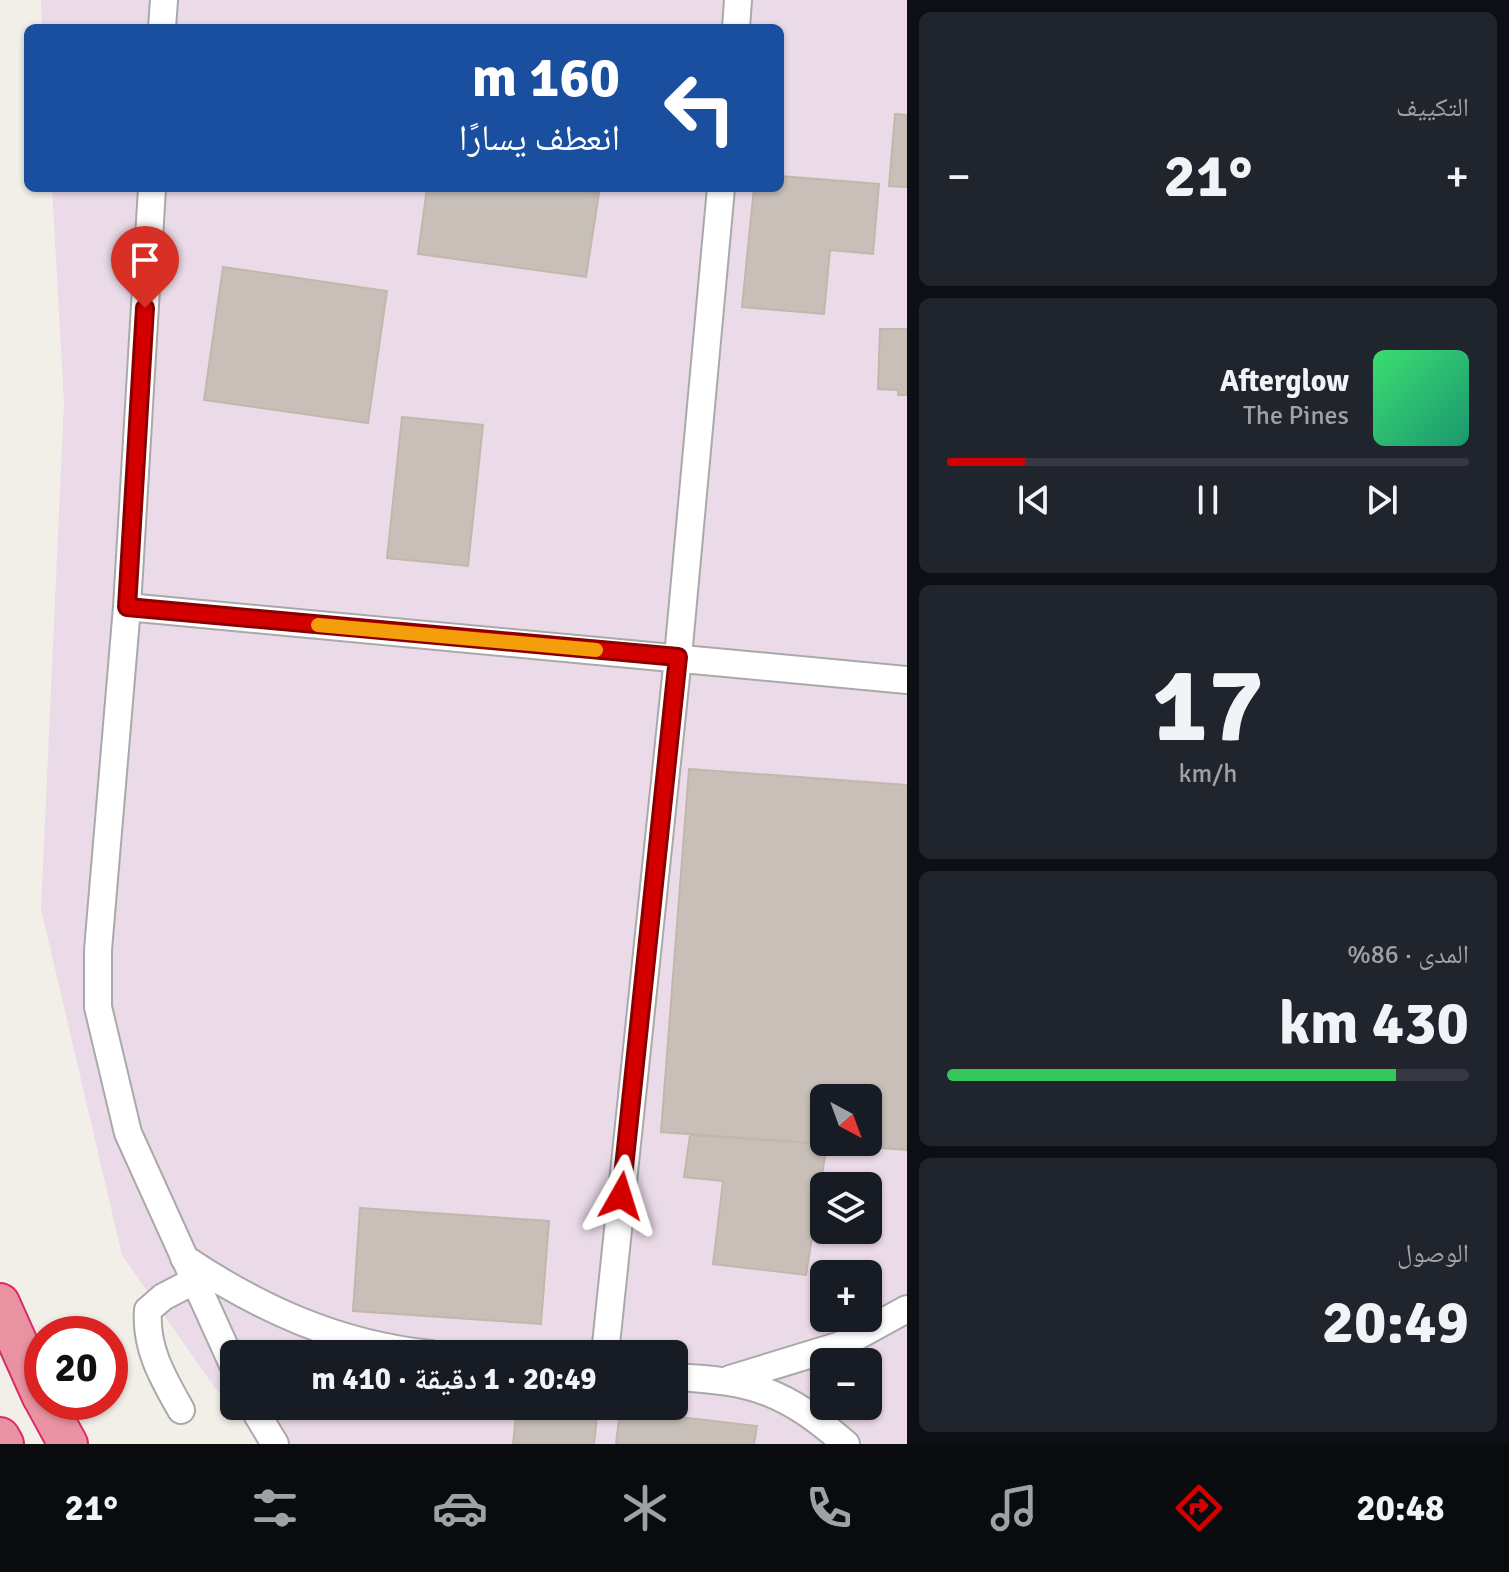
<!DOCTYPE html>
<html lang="ar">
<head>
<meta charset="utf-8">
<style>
	:root { --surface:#171b24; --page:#20242c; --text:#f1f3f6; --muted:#9ea1a6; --line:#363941; --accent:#d40000 }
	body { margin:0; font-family:Signika,"Noto Naskh Arabic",sans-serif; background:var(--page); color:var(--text); direction:rtl; height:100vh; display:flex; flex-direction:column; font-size:30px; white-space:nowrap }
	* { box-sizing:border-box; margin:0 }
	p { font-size:26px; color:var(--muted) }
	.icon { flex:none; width:44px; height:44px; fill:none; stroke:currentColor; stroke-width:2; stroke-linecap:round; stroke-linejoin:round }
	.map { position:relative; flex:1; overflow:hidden; direction:ltr }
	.side { display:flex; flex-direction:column; gap:12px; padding:12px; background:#0d0f14; width:602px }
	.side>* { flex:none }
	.guide { position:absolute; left:24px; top:24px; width:760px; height:168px; border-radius:12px; box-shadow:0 2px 6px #0004; direction:rtl; background:#1a4fa0; color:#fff; overflow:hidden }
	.needle { width:52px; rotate:139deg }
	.tools { position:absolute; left:810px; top:1084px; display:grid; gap:16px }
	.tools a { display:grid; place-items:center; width:72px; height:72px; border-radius:12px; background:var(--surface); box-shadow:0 2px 6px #0004; font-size:40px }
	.speed { position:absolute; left:24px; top:1316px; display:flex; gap:16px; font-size:40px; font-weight:700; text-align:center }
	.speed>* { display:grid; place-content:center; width:104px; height:104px; border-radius:50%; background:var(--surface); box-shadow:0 2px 6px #0004; line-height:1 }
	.speed .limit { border:12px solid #d22; background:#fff; color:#111 }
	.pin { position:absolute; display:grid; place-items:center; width:68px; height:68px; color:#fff; margin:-82px -34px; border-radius:50% 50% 50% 0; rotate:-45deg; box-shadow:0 0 8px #0007 }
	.pin .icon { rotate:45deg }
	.me { position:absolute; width:88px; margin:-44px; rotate:6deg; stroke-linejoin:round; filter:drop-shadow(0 0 6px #0008) }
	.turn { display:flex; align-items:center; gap:28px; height:168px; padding:0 32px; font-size:36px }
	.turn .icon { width:104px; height:104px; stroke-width:2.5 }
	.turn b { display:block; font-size:56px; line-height:68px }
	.big { font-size:60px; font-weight:700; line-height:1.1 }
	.side .card { flex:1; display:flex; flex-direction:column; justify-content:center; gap:12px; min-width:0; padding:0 28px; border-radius:12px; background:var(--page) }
	.side .dial { align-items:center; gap:0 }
	.dial b { font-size:104px; line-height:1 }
	.song { display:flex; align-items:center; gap:24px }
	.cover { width:96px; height:96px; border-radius:12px; background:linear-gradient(135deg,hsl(140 70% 55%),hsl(160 70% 35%)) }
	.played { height:8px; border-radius:4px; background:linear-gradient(90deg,var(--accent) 15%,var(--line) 15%) }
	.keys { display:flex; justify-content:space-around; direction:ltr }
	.heat { display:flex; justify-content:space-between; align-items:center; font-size:44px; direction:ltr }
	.charge { height:12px; border-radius:6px; background:linear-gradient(90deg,#34c759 86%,var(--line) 0) }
	.trip { position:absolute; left:220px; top:1340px; width:468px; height:80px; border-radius:12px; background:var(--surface); box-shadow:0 2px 6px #0004; font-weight:700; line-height:80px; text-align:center; direction:rtl }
	.tabs { display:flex; height:128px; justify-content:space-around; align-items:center; background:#090b0e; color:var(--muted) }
	.tabs .icon { width:56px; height:56px }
	.tabs .on { color:var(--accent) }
	.tabs b { font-size:36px; color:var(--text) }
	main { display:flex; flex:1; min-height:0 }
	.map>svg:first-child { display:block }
</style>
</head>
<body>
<main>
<section class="side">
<div class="card"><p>التكييف</p>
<div class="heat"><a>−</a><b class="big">21°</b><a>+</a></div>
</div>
<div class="card">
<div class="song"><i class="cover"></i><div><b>Afterglow</b><p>The Pines</p></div></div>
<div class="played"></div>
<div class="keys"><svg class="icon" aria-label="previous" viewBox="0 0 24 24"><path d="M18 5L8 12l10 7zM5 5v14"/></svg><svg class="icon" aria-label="pause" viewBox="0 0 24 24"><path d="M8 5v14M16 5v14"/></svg><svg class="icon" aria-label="next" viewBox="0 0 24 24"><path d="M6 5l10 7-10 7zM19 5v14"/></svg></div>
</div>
<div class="card dial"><b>17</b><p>km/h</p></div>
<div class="card"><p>المدى · 86%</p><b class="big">430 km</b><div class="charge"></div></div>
<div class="card"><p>الوصول</p><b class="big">20:49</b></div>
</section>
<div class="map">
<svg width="907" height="1444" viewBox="0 0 907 1444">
	<rect width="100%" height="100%" fill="#f2efe9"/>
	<path fill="#ebdbe8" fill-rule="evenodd" d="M41 0H907V1444H269L215 1388 122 1255 41 909 64 402 52 188H780V28H42ZM824 1098H868V1142H824ZM824 1186H868V1230H824ZM824 1274H868V1318H824ZM234 1354H674V1406H234ZM824 1362H868V1406H824Z"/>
	<path fill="#c7bfb8" stroke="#c4b6ab" stroke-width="2" fill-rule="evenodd" d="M895 114 907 115V187L889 186Z
		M780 176 879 184 873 254 830 250 824 314 742 307 754 188H780Z
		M427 188H564L599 193 586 277 418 254Z
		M223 267 387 291 368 423 204 400Z
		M880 329H907V395H898V390L878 389Z
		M402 417 483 425 468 566 387 558Z
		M689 769 907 785V1150L661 1132ZM824 1098H868V1142H824Z
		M690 1135 827 1144 806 1275 713 1264 723 1181 684 1177Z
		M360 1208 549 1221 541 1324 353 1311Z
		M517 1406 598 1408 594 1444H513Z
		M620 1410 757 1426 754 1444H616Z"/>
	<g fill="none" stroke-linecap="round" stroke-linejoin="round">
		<defs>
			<path id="minor" d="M162 28 164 0
				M736 28 738 0
				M152 188 127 607 98 950V1007L128 1133 234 1367
				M127 607 907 680
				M184 1258C260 1309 338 1344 430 1354
				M605 1354 678 657 721 188
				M674 1377C754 1381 785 1391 846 1444
				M730 1379 841 1345 907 1309
				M252 1406 275 1444
				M181 1410C163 1378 145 1348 148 1310L163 1297 194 1281"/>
			<path id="highway" d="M0 1303 42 1397
				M45 1402 68 1444
				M0 1437 4 1444"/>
		</defs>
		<use href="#minor" stroke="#a9a9a9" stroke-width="30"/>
		<use href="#highway" stroke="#dc2a67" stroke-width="42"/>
		<use href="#minor" stroke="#fff" stroke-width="26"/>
		<use href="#highway" stroke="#e892a2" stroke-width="38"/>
	</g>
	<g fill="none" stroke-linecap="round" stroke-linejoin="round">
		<defs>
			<path id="route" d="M145 308 127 607 678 657 621 1196"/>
		</defs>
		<use href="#route" stroke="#8a0000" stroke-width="20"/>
		<use href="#route" stroke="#d40000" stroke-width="14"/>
		<path stroke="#f59e0b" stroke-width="14" d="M318 625 596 650"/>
	</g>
</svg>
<div class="tools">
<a><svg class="needle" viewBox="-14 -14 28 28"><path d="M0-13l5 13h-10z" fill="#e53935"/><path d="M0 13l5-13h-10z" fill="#9ea1a6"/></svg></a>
<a><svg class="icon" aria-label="layers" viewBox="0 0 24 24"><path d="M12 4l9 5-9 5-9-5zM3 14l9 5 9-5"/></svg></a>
<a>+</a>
<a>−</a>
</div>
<div class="speed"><div class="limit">20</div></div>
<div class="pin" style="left:145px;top:308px;background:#d93025"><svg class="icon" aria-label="arrive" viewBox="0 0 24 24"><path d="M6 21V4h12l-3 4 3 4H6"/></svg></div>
<svg class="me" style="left:621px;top:1196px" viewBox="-20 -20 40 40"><path d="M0-17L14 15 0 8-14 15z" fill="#d40000" stroke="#fff" stroke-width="4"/></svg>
<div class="trip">20:49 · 1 دقيقة · 410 m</div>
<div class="guide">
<div class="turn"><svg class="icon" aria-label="left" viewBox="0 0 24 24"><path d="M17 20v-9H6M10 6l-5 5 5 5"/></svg><div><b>160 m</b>انعطف يسارًا</div></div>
</div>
</div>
</main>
<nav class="tabs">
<b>20:48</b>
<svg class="icon on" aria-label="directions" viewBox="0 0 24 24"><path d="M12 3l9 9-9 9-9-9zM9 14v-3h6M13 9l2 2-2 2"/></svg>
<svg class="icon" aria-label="music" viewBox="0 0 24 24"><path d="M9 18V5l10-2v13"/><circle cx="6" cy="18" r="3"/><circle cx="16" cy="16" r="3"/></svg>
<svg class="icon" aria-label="phone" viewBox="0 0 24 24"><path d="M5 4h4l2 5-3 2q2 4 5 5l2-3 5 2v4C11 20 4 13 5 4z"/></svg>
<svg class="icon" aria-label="climate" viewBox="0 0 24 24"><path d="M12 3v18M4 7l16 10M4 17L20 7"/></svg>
<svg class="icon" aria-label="car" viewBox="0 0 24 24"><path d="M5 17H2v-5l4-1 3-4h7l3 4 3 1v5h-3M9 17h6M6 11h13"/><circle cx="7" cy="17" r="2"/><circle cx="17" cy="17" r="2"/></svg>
<svg class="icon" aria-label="filters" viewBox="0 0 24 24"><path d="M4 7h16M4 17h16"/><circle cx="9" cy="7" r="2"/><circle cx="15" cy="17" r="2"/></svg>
<b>21°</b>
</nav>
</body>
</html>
